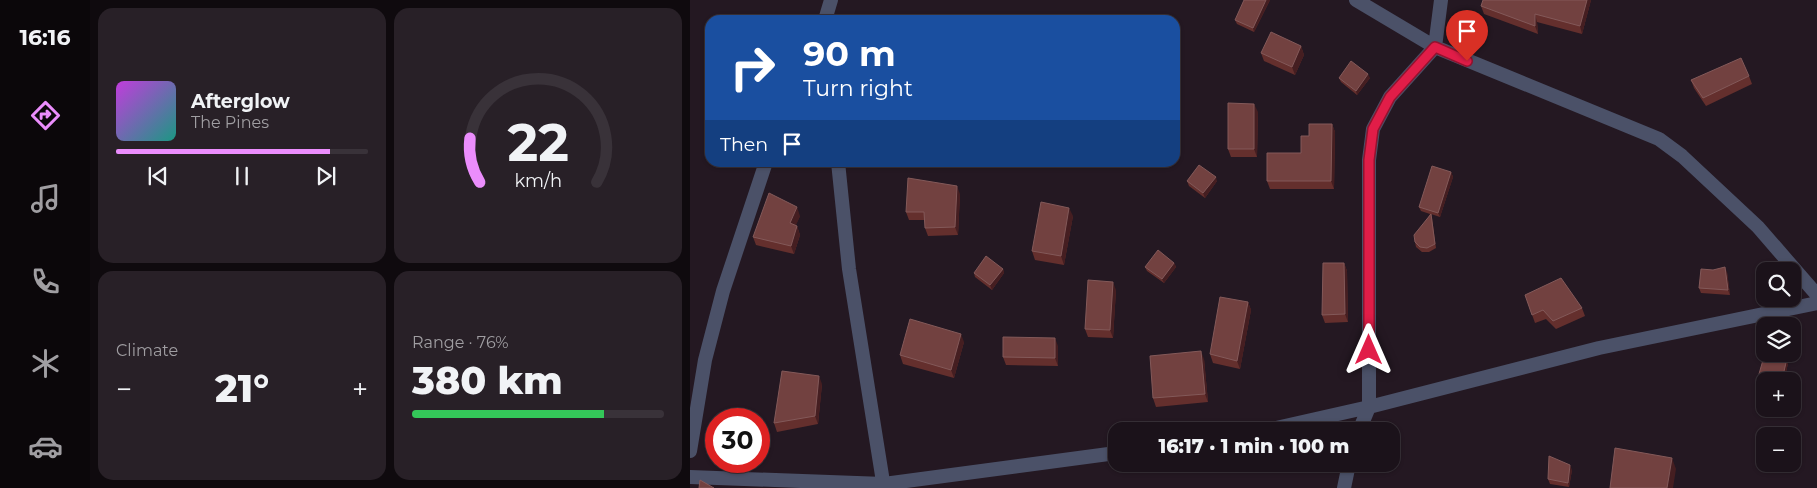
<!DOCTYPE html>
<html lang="en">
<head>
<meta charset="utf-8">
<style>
	:root { --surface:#1b121a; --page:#282027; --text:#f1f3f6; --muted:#a09ea2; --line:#393239; --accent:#eb8dfc }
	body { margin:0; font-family:Montserrat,sans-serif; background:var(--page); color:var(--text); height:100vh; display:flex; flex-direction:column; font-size:19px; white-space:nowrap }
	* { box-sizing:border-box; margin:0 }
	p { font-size:16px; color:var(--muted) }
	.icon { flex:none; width:28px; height:28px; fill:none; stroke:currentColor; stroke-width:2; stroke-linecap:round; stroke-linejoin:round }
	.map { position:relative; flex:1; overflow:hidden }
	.side { display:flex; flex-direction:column; gap:8px; padding:8px; background:#0f0a0e; width:600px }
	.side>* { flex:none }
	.hud { position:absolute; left:15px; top:15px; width:475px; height:152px; border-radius:15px; box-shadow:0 1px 4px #0004,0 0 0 1px var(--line); background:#1a4fa0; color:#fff; overflow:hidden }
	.tools { position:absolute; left:1066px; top:262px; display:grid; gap:10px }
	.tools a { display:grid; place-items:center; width:45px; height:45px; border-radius:10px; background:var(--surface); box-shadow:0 1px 4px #0004,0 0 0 1px var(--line); font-size:25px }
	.speed { position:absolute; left:15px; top:408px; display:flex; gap:10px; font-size:25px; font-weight:700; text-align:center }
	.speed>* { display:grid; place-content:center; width:65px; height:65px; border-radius:50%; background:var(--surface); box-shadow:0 1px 4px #0004,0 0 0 1px var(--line); line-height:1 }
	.speed .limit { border:8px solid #d22; background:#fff; color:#111 }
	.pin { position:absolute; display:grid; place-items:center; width:42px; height:42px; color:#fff; margin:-51px -21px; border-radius:50% 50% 50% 0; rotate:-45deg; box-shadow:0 0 5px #0007 }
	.pin .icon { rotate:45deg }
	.me { position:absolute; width:55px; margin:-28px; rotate:0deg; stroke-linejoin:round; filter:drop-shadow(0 0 4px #0008) }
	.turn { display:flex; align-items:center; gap:18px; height:105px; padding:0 15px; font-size:22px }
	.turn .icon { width:65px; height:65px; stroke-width:2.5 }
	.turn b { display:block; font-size:35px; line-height:42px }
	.then { display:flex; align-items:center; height:48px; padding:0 15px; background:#0003; gap:10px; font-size:19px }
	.big { font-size:38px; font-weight:800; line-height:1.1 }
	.side .tile { flex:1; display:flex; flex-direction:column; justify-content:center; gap:8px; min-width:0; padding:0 18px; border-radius:15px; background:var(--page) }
	.side .dial { align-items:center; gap:0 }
	.dial svg { height:130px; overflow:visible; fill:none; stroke:var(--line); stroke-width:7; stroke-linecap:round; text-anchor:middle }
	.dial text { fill:var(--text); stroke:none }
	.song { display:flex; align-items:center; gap:15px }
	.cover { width:60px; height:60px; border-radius:8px; background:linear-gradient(135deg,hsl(290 70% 55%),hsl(170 70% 35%)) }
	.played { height:5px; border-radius:2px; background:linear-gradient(90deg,var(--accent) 85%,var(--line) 85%) }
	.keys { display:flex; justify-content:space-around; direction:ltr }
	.heat { display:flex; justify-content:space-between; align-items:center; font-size:28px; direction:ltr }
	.charge { height:8px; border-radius:4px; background:linear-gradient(90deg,#34c759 76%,var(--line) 0) }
	.side .tiles { flex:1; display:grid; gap:8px; grid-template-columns:repeat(2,1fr) }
	.trip { position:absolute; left:418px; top:422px; width:292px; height:50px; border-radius:15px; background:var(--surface); box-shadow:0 1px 4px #0004,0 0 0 1px var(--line); font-weight:800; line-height:50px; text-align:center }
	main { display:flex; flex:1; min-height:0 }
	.menu { display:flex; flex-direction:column; width:90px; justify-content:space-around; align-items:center; background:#0b070a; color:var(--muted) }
	.menu .icon { width:35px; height:35px }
	.menu .current { color:var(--accent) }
	.menu b { font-size:22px; color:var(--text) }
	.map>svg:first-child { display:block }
</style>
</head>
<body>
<main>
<nav class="menu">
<b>16:16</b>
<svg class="icon current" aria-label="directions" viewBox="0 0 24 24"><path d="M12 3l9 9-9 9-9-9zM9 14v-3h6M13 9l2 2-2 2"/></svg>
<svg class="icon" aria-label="music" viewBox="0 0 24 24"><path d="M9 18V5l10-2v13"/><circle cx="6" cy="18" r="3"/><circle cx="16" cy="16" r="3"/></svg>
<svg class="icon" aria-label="phone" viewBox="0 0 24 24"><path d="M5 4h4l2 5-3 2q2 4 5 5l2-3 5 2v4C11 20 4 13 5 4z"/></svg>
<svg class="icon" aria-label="climate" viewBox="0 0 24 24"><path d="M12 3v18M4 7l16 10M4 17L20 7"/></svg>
<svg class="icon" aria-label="car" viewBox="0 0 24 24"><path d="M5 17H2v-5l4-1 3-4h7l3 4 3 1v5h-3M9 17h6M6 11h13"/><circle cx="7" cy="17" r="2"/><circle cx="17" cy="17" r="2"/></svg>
</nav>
<section class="side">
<div class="tiles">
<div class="tile">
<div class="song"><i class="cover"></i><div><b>Afterglow</b><p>The Pines</p></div></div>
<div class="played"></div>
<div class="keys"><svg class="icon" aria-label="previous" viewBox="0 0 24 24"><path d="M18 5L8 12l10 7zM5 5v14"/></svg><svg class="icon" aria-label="pause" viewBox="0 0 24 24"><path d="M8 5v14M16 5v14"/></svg><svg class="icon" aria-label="next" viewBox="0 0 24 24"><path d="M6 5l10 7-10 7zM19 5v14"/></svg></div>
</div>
<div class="tile dial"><svg viewBox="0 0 100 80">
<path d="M14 69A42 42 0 1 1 86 69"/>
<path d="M14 69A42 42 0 0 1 8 42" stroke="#eb8dfc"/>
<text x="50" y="56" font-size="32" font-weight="700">22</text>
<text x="50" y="72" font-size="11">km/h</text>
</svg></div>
<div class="tile"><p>Climate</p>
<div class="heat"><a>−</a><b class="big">21°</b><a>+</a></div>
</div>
<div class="tile"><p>Range · 76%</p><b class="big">380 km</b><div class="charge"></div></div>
</div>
</section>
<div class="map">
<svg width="1127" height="488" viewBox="0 0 1127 488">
	<rect width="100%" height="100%" fill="#241822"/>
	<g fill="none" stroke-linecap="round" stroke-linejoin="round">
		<path stroke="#4b5168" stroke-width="14" d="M666 0 745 47 969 139 992 156 1068 227 1127 295
			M135 20 141 0
			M148 162 159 269 194 488
			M573 431 679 407 909 348 1127 303
			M669 431 679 407V160L683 129 700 97 745 47 751 0
			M0 451 15 360 33 291 76 162
			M0 477 194 484 426 453
			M654 488 659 464"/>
	</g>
	<path fill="#642f2d" d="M580 0 564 32 547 24 545 20Z
		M901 0 892 34 847 22 848 34 794 14 791 6Z
		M611 46 614 55 605 75 574 61 571 53Z
		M1059 76 1062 84 1016 106 1004 88 1001 80Z
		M649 78H680L667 95 651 82Z
		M568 112 567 157H541L538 149Z
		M642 124 645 132 644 189H580L577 181 611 153Z
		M761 172 763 177 750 217 741 214 742 218 746 248 739 252H732L726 247 725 242 740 214 731 211 729 207Z
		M497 181H527L515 198 499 186Z
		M270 194 268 235 238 236 235 228V220H219L216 212Z
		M110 216 105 226H107L110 235 104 254 66 245 63 237Z
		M383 216 374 265 345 260 342 251Z
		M484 263 486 267 474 283 457 271 455 267Z
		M654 263 657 271 658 322 635 323 632 315Z
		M313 269 314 273 302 290 285 277 284 273Z
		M1037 272 1040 295 1011 293 1009 288Z
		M426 290 423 338 398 337 395 329Z
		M835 295 892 308 895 316 866 329 856 319 845 323Z
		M558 302 561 310 550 369 523 363 520 354Z
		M274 342 264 378 213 364 210 355Z
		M368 346V366L316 365 313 357Z
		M514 359 518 402 466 407 463 398Z
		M1099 359 1094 381H1082L1070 378 1069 374Z
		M132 384 128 424 87 432 84 423Z
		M882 470 879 487 860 484 858 479Z"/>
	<path fill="#451e21" d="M576 0H580L564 32 563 28Z
		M897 0H901L892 34 890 26Z
		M845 14 847 22 848 34 845 26Z
		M611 46 614 55 605 75 602 67Z
		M678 74 680 78 667 95 666 91Z
		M564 104 568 112 567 157 564 149Z
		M642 124 645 132 644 189 641 181Z
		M761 172 763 177 750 217 748 213Z
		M526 177 527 181 515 198 513 193Z
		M267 186 270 194 268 235 265 227Z
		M107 207 110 216 103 232 100 223Z
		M379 208 383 216 374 265 371 256Z
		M107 226 110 235 104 254 101 246Z
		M484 263 486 267 474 283 472 279Z
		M654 263 657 271 658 322 655 314Z
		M1035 267 1037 272 1040 295 1038 290Z
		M313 269 314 273 302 290 300 285Z
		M423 282 426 290 423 338 420 330Z
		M558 302 561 310 550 369 547 361Z
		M271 334 274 342 264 378 261 370Z
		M365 338 368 346V366L365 358Z
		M511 351 514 359 518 402 515 394Z
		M1098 354 1099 359 1094 381H1092V380Z
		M129 376 132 384 128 424 125 416Z
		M982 458 986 469 983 488H977Z
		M880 465 882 470 879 487 878 483Z"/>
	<path fill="#724140" stroke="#835959" d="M554 0H576L563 28 545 20Z
		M793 0H897L890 26 845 14V26L791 6Z
		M581 32 611 46 602 67 571 53Z
		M1051 58 1059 76 1013 98 1001 80Z
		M661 61 678 74 666 91 649 78Z
		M538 103 564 104V149H538Z
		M619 124H642L641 181H577V153H611V136H619Z
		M509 165 526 177 513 193 497 181Z
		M742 166 761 172 748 213 729 207Z
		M218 178 267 186 265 227 235 228 234 212H216Z
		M79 193 107 207 100 223 107 226 101 246 63 237Z
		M351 202 379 208 371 256 342 251Z
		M741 214 745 244 737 248 730 247 725 242 724 235Z
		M468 250 484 263 472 279 455 267Z
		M296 256 313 269 300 285 284 273Z
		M633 263H654L655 314 632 315Z
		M1035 267 1038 290 1009 288 1011 269 1023 270Z
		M871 278 892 308 863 321 853 310 842 315 835 295Z
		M398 280 423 282 420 330 395 329Z
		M530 297 558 302 547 361 520 354Z
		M220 319 271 334 261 370 210 355Z
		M313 337 365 338V358L313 357Z
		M511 351 515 394 463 398 460 356Z
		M1075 353V354H1098L1092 380 1069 374Z
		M92 371 129 376 125 416 84 423Z
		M925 448 982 458 977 488H920Z
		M859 456 880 465 878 483 858 479Z
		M10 480 24 488H9Z"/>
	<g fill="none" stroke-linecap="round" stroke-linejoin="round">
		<defs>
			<path id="route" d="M679 350V160L683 129 700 97 745 47 777 61"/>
		</defs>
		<use href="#route" stroke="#92132f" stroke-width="12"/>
		<use href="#route" stroke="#e11d48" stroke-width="9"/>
	</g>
</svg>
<div class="tools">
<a><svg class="icon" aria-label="search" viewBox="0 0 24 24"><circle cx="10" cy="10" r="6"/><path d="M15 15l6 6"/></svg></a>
<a><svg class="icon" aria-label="layers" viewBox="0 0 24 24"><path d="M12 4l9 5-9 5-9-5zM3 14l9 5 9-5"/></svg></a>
<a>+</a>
<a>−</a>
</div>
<div class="speed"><div class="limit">30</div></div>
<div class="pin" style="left:777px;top:61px;background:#d93025"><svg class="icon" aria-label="arrive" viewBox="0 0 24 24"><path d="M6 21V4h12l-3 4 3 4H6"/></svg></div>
<svg class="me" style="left:679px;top:350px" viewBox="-20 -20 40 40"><path d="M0-17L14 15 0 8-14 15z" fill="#e11d48" stroke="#fff" stroke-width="4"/></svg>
<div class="trip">16:17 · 1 min · 100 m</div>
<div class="hud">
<div class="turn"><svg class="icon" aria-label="right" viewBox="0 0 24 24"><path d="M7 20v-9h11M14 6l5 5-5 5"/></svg><div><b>90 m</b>Turn right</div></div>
<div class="then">Then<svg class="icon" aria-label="arrive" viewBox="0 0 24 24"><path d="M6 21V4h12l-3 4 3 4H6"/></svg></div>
</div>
</div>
</main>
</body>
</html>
